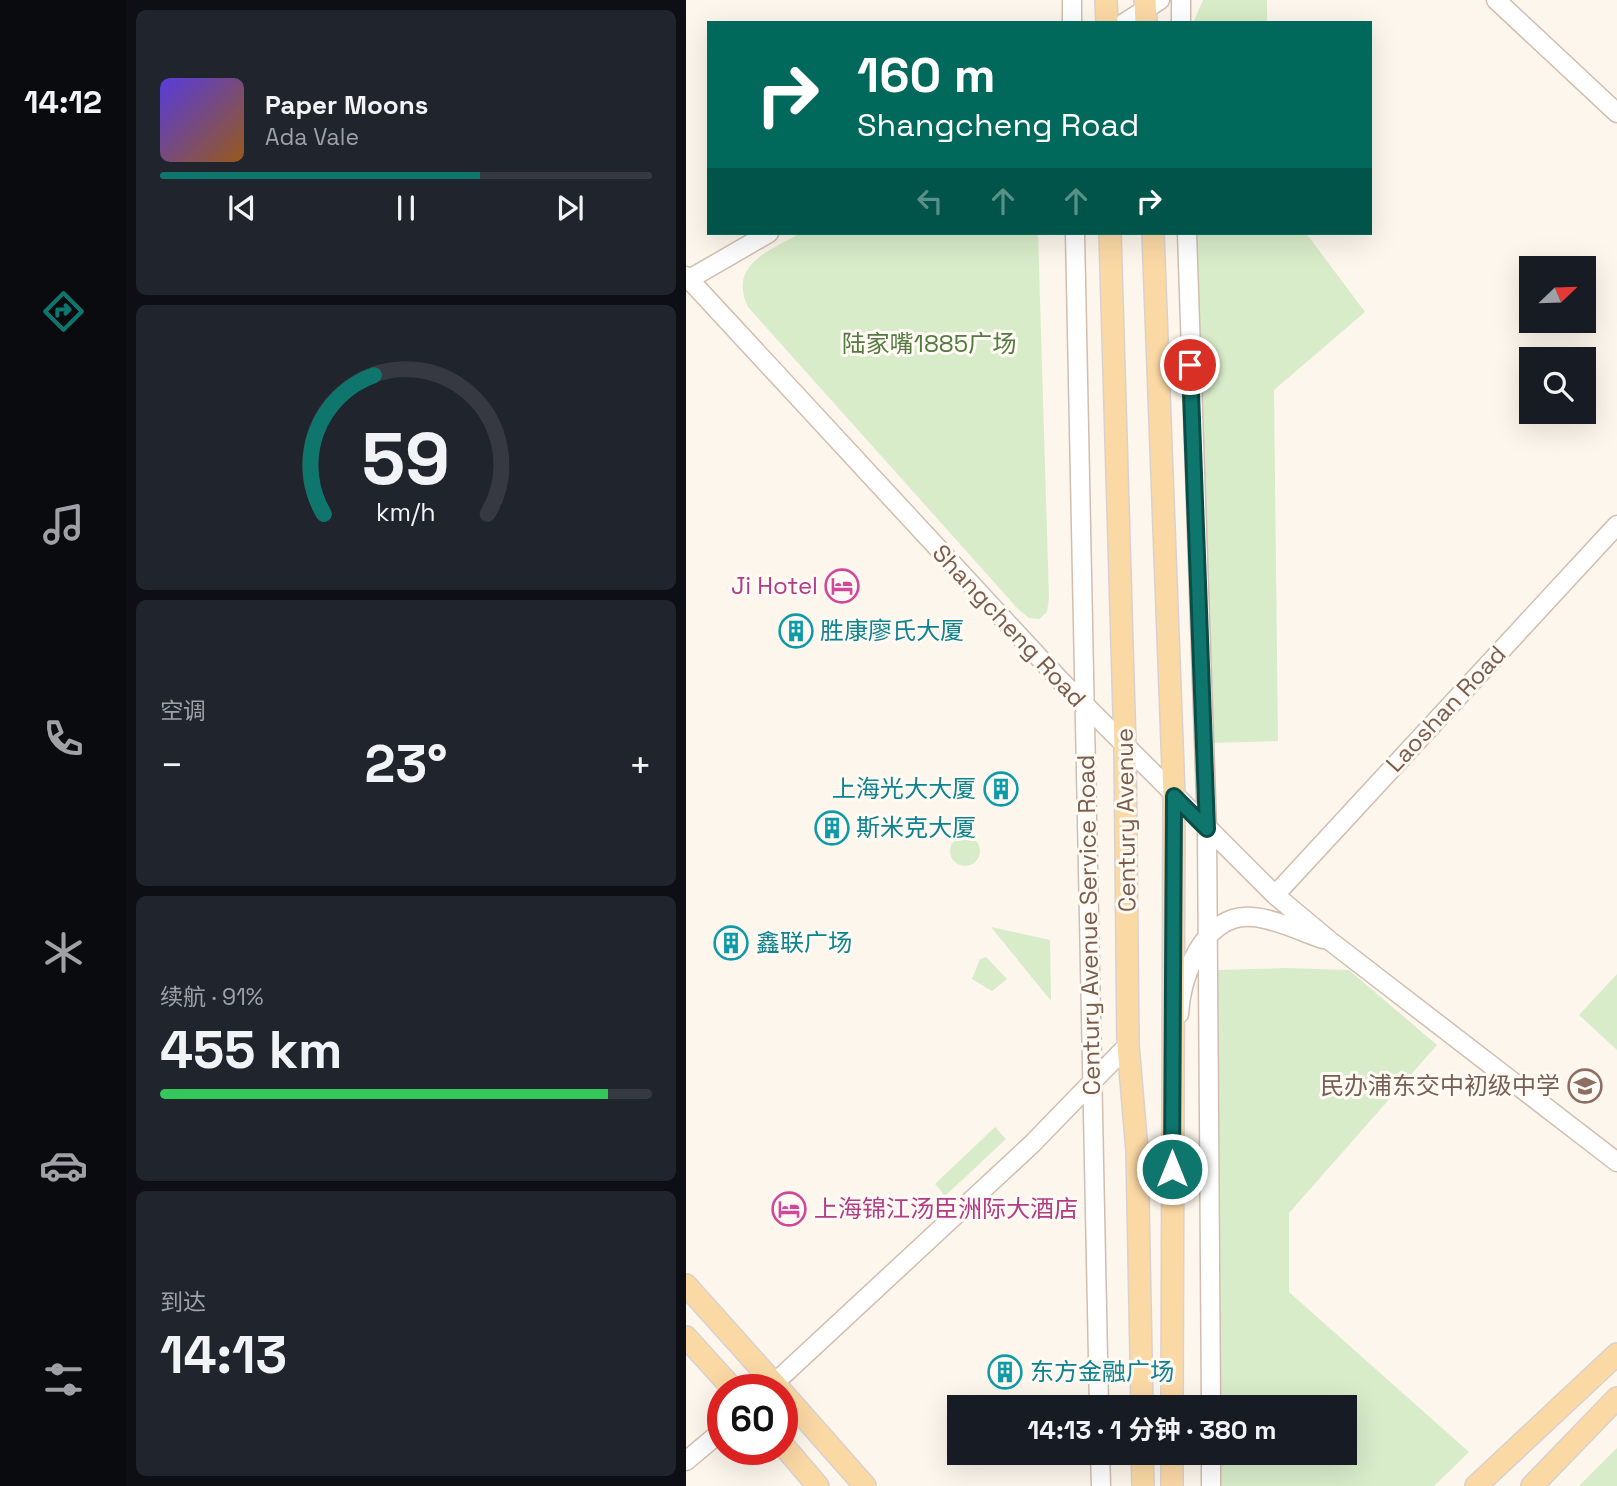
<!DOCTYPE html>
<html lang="zh">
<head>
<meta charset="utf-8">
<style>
	:root { --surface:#171b24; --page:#20242c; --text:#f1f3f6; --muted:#9ea1a6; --line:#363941; --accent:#0f766e }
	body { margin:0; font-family:"Space Grotesk","Noto Sans SC",sans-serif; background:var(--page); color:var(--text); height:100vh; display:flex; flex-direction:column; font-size:26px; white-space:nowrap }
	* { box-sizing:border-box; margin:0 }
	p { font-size:23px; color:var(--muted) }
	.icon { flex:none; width:38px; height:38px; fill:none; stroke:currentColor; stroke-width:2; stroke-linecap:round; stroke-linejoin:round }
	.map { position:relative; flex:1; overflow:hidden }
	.sheet { display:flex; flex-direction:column; gap:10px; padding:10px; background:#0d0f14; width:560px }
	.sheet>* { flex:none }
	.top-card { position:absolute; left:21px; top:21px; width:665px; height:214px; border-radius:0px; box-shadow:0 7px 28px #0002; background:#00695c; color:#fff; overflow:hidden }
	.needle { width:46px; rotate:67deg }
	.tools { position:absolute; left:833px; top:256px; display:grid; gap:14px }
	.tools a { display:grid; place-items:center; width:77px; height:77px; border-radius:0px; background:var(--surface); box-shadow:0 7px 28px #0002; font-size:35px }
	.speed { position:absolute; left:21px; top:1374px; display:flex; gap:14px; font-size:35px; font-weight:700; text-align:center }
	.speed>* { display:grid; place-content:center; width:91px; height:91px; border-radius:50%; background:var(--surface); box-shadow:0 7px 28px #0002; line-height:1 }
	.speed .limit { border:10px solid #d22; background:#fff; color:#111 }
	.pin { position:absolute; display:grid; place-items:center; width:60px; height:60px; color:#fff; margin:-30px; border:4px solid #fff; border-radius:50%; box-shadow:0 2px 7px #0007 }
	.me { position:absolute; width:77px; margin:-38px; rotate:0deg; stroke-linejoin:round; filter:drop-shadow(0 0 5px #0008) }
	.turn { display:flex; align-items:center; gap:24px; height:147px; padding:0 35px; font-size:32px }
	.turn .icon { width:91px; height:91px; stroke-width:2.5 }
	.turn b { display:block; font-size:49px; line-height:60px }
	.lanes { display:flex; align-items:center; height:66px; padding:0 35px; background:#0003; justify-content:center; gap:35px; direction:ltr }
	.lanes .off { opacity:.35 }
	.big { font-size:52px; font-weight:700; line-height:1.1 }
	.sheet .widget { flex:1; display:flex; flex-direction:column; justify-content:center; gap:10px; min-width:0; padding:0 24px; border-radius:10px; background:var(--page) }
	.sheet .dial { align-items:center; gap:0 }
	.dial svg { height:182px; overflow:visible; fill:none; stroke:var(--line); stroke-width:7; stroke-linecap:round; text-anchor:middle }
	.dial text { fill:var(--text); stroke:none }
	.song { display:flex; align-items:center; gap:21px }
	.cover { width:84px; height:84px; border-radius:10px; background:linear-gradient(135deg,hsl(250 70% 55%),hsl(30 70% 35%)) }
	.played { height:7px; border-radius:4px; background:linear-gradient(90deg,var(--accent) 65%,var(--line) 65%) }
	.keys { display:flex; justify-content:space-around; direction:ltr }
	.heat { display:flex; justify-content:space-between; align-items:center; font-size:38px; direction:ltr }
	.charge { height:10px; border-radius:5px; background:linear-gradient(90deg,#34c759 91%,var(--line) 0) }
	.trip { position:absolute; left:261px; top:1395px; width:410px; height:70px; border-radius:0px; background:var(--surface); box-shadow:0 7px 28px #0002; font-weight:700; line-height:70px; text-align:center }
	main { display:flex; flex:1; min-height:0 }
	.tab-bar { display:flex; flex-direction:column; width:126px; justify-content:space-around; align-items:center; background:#090b0e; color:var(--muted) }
	.tab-bar .icon { width:49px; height:49px }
	.tab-bar .current { color:var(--accent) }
	.tab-bar b { font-size:32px; color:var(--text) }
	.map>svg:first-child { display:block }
</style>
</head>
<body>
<main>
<nav class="tab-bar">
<b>14:12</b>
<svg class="icon current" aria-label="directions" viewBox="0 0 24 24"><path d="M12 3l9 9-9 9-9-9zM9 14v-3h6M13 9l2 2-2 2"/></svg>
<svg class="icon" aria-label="music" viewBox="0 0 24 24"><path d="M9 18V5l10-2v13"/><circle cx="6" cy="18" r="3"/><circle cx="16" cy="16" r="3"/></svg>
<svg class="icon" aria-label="phone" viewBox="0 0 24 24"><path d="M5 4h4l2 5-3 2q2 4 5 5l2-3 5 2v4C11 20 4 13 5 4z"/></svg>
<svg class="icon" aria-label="climate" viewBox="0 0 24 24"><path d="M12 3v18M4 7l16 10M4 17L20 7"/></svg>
<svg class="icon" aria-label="car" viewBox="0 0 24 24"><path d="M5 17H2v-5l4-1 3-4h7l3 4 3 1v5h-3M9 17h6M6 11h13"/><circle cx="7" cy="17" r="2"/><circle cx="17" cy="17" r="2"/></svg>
<svg class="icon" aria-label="filters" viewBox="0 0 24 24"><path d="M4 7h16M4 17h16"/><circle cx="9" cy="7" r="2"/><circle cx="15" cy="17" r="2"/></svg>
</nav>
<section class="sheet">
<div class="widget">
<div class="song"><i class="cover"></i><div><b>Paper Moons</b><p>Ada Vale</p></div></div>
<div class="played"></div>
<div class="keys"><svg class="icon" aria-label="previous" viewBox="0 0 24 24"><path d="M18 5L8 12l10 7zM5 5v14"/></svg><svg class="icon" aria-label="pause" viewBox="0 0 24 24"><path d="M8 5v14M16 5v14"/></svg><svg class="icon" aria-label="next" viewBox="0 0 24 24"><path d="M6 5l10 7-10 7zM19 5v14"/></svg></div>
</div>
<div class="widget dial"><svg viewBox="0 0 100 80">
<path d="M14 69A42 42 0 1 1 86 69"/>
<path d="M14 69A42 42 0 0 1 36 8" stroke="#0f766e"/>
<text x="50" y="56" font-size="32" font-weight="700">59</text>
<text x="50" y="72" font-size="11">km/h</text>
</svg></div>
<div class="widget"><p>空调</p>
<div class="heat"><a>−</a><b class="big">23°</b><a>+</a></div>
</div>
<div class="widget"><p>续航 · 91%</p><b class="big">455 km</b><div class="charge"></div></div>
<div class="widget"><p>到达</p><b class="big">14:13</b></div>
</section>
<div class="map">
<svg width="931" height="1486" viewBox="0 0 931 1486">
	<rect width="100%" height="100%" fill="#fdf6ec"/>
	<path fill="#d8ecc9" d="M517 0H581V23H507Z
		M115 233H352L363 598 361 612 353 619 343 618 333 610 62 307C42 264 83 251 115 233Z
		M511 233H620L679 312 588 390 592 741 526 743Z
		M264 851a15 15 0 1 1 30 0a15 15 0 1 1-30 0Z
		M305 927 364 940 365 1001Z
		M300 957 321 979 306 991 286 979 294 959Z
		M599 968 663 970 751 1045 603 1213V1292L783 1452 748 1486H531V1453L658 1452V1407H531L532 970Z
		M931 974V1050L893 1015Z
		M309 1127 320 1139 259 1196 249 1184Z
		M931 1448V1486H893Z"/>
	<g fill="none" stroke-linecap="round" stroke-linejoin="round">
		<defs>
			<path id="minor" d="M386 0V23
				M495 0V23
				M810 0 931 113
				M438 23 474 0
				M389 233 413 1407
				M501 233 521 829 525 1407
				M0 276 373 679 589 895 644 941 931 1162
				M0 281 83 233
				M589 895 931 525
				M493 1014C495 980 512 931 547 919 573 910 612 931 637 939
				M81 1390 346 1144 442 1045
				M414 1452 415 1486
				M525 1452V1486
				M0 1461 37 1430"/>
			<path id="major" d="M420 0 421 23
				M459 0 460 23
				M424 233 439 747 442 1045 451 1151 456 1407
				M467 233 488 796 486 1407
				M0 1285 94 1390
				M0 1337 48 1390
				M96 1392 179 1486
				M96 1444 132 1486
				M456 1452 457 1486
				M486 1486V1452
				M790 1486 931 1354
				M846 1486 931 1398"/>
		</defs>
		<use href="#minor" stroke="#d1beb0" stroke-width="21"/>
		<use href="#major" stroke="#dad1cd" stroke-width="24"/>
		<use href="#minor" stroke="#fff" stroke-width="18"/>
		<use href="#major" stroke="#fbd9a5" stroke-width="21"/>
	</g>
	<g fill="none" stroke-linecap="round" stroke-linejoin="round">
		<defs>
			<path id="route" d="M486 1169 488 796 521 829 504 365"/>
		</defs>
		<use href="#route" stroke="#0a4d48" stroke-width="18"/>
		<use href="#route" stroke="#0f766e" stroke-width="12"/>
	</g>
	<defs>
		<symbol id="hotel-ring" viewBox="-11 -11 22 22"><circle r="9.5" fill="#fffaf3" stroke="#d1479c" stroke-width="1.5"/><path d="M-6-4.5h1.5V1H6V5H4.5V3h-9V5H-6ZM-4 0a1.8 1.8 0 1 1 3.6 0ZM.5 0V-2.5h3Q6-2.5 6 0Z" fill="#d1479c"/></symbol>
		<symbol id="building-ring" viewBox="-11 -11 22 22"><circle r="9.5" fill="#fffaf3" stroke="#0f9aa8" stroke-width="1.5"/><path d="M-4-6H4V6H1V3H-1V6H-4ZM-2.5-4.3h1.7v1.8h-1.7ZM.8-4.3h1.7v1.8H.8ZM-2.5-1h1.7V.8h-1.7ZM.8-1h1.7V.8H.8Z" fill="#0f9aa8"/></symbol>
		<symbol id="school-ring" viewBox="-11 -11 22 22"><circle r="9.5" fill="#fffaf3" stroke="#8d6e63" stroke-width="1.5"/><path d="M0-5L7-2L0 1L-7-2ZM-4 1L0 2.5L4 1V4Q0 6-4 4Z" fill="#8d6e63"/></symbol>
	</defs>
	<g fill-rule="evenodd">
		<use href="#hotel-ring" x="137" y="567" width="38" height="38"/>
		<use href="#building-ring" x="91" y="612" width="38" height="38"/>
		<use href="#building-ring" x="296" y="770" width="38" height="38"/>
		<use href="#building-ring" x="127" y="809" width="38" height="38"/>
		<use href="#building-ring" x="26" y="924" width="38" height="38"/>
		<use href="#school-ring" x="880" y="1067" width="38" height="38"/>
		<use href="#hotel-ring" x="84" y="1190" width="38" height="38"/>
		<use href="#building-ring" x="300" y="1353" width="38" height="38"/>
	</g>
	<g text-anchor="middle" stroke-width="6" stroke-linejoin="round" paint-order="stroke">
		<g font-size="24" fill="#537a41" stroke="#fffaf3">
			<text x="243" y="352">陆家嘴1885广场</text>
		</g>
		<g font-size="24" fill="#b23c85" stroke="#fffaf3" text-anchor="end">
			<text x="132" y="594">Ji Hotel</text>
			<text x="128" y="1217" text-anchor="start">上海锦江汤臣洲际大酒店</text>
		</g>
		<g font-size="24" fill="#7a5c4d" stroke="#fffaf3">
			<text transform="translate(323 626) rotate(47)" y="8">Shangcheng Road</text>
			<text transform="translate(760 709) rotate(-47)" y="8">Laoshan Road</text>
			<text transform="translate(440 820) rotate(-91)" y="8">Century Avenue</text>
			<text transform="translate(403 925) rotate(-91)" y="8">Century Avenue Service Road</text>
		</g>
		<g font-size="24" fill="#0d838f" stroke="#fffaf3" text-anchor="start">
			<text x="134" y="639">胜康廖氏大厦</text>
			<text x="290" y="797" text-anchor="end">上海光大大厦</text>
			<text x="170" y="836">斯米克大厦</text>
			<text x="70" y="951">鑫联广场</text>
			<text x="344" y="1380">东方金融广场</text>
		</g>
		<g font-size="24" fill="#785e54" stroke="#fffaf3" text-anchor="end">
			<text x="874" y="1094">民办浦东交中初级中学</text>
		</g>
	</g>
</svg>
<div class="tools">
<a><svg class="needle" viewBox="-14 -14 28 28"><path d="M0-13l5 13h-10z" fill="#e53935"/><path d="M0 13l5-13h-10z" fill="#9ea1a6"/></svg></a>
<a><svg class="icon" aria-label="search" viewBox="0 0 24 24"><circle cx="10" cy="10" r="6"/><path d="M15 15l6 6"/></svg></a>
</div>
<div class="speed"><div class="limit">60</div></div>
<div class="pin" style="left:504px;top:365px;background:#d93025"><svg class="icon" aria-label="arrive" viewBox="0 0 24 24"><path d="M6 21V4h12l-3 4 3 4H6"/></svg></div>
<svg class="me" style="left:486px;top:1169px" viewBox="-20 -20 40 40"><circle r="17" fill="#0f766e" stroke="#fff" stroke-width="3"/><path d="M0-11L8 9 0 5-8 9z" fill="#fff"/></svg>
<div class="trip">14:13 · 1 分钟 · 380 m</div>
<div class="top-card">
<div class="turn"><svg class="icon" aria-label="right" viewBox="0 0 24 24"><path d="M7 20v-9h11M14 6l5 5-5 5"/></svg><div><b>160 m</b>Shangcheng Road</div></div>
<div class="lanes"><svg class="icon off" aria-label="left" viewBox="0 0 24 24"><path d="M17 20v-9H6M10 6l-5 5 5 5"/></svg><svg class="icon off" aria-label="ahead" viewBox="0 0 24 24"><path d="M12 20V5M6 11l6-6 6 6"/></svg><svg class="icon off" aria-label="ahead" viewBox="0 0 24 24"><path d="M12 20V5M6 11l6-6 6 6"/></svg><svg class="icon" aria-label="right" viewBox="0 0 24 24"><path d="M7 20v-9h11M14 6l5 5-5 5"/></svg></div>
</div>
</div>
</main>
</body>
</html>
